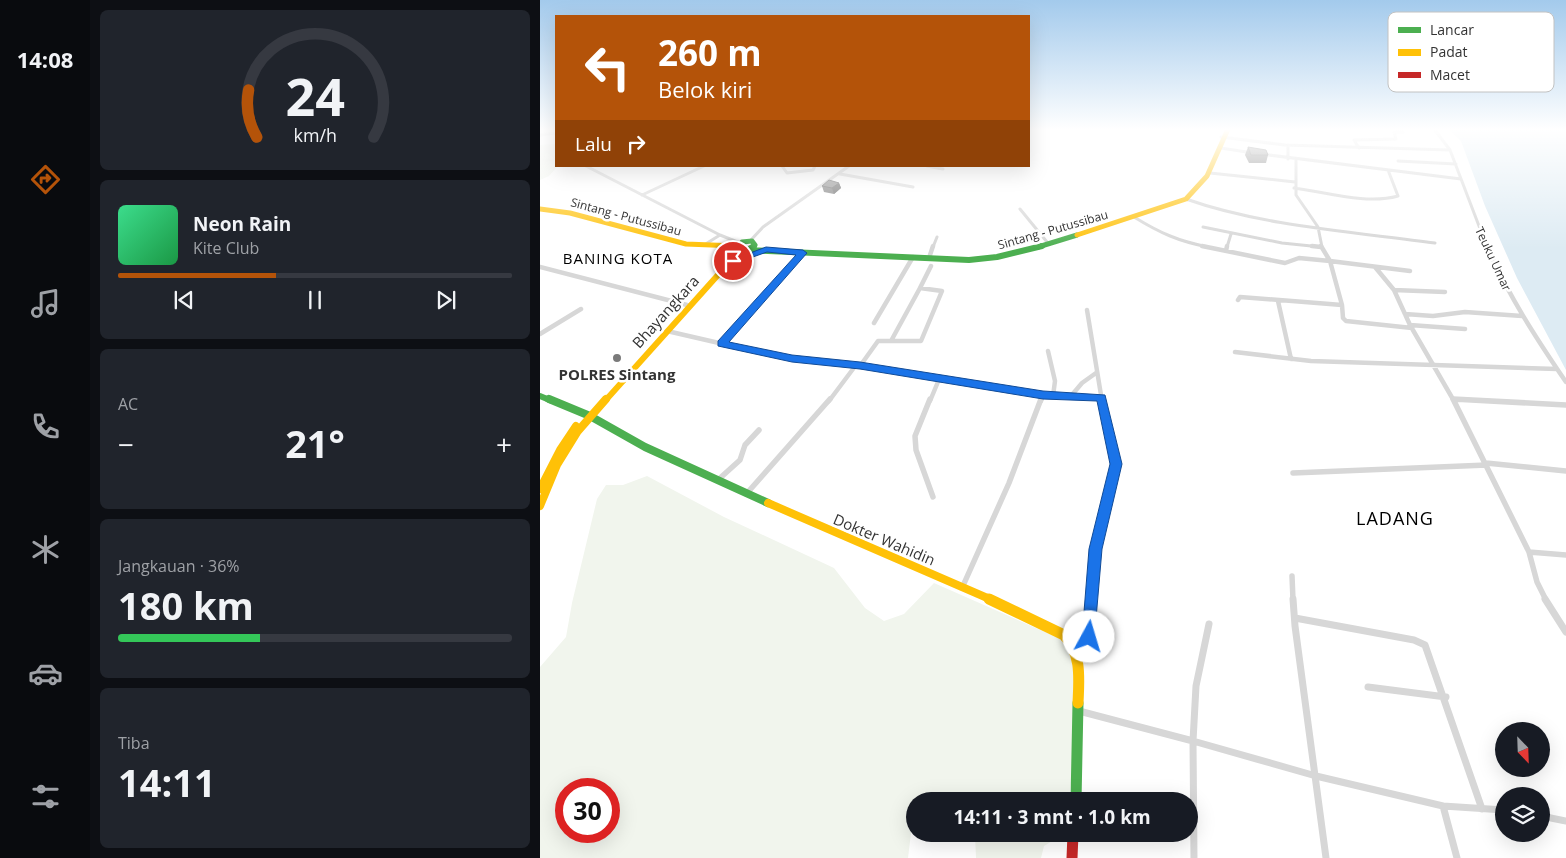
<!DOCTYPE html>
<html lang="id">
<head>
<meta charset="utf-8">
<style>
	:root { --surface:#171b24; --page:#20242c; --text:#f1f3f6; --muted:#9ea1a6; --line:#363941; --accent:#b45309 }
	body { margin:0; font-family:"Open Sans",sans-serif; background:var(--page); color:var(--text); height:100vh; display:flex; flex-direction:column; font-size:19px; white-space:nowrap }
	* { box-sizing:border-box; margin:0 }
	p { font-size:16px; color:var(--muted) }
	.icon { flex:none; width:28px; height:28px; fill:none; stroke:currentColor; stroke-width:2; stroke-linecap:round; stroke-linejoin:round }
	.map { position:relative; flex:1; overflow:hidden }
	.drawer { display:flex; flex-direction:column; gap:10px; padding:10px; background:#0d0f14; width:450px }
	.drawer>* { flex:none }
	.hud { position:absolute; left:15px; top:15px; width:475px; height:152px; border-radius:0px; box-shadow:0 5px 20px #0002; background:#b45309; color:#fff; overflow:hidden }
	.needle { width:32px; rotate:157deg }
	.buttons { position:absolute; left:955px; top:722px; display:grid; gap:10px }
	.buttons a { display:grid; place-items:center; width:55px; height:55px; border-radius:50%; background:var(--surface); box-shadow:0 5px 20px #0002; font-size:25px }
	.speed { position:absolute; left:15px; top:778px; display:flex; gap:10px; font-size:25px; font-weight:700; text-align:center }
	.speed>* { display:grid; place-content:center; width:65px; height:65px; border-radius:50%; background:var(--surface); box-shadow:0 5px 20px #0002; line-height:1 }
	.speed .limit { border:8px solid #d22; background:#fff; color:#111 }
	.pin { position:absolute; display:grid; place-items:center; width:42px; height:42px; color:#fff; margin:-21px; border:2px solid #fff; border-radius:50%; box-shadow:0 1px 5px #0007 }
	.me { position:absolute; width:55px; margin:-28px; rotate:6deg; stroke-linejoin:round; filter:drop-shadow(0 0 4px #0008) }
	.turn { display:flex; align-items:center; gap:18px; height:105px; padding:0 20px; font-size:22px }
	.turn .icon { width:65px; height:65px; stroke-width:2.5 }
	.turn b { display:block; font-size:35px; line-height:42px }
	.then { display:flex; align-items:center; height:48px; padding:0 20px; background:#0003; gap:10px; font-size:19px }
	.big { font-size:38px; font-weight:700; line-height:1.1 }
	.drawer .card { flex:1; display:flex; flex-direction:column; justify-content:center; gap:8px; min-width:0; padding:0 18px; border-radius:8px; background:var(--page) }
	.drawer .dial { align-items:center; gap:0 }
	.dial svg { height:130px; overflow:visible; fill:none; stroke:var(--line); stroke-width:7; stroke-linecap:round; text-anchor:middle }
	.dial text { fill:var(--text); stroke:none }
	.song { display:flex; align-items:center; gap:15px }
	.cover { width:60px; height:60px; border-radius:8px; background:linear-gradient(135deg,hsl(150 70% 55%),hsl(140 70% 35%)) }
	.played { height:5px; border-radius:2px; background:linear-gradient(90deg,var(--accent) 40%,var(--line) 40%) }
	.keys { display:flex; justify-content:space-around; direction:ltr }
	.heat { display:flex; justify-content:space-between; align-items:center; font-size:28px; direction:ltr }
	.charge { height:8px; border-radius:4px; background:linear-gradient(90deg,#34c759 36%,var(--line) 0) }
	.trip { position:absolute; left:366px; top:792px; width:292px; height:50px; border-radius:25px; background:var(--surface); box-shadow:0 5px 20px #0002; font-weight:700; line-height:50px; text-align:center }
	main { display:flex; flex:1; min-height:0 }
	.menu { display:flex; flex-direction:column; width:90px; justify-content:space-around; align-items:center; background:#090b0e; color:var(--muted) }
	.menu .icon { width:35px; height:35px }
	.menu .active { color:var(--accent) }
	.menu b { font-size:22px; color:var(--text) }
	.map>svg:first-child { display:block }
</style>
</head>
<body>
<main>
<nav class="menu">
<b>14:08</b>
<svg class="icon active" aria-label="directions" viewBox="0 0 24 24"><path d="M12 3l9 9-9 9-9-9zM9 14v-3h6M13 9l2 2-2 2"/></svg>
<svg class="icon" aria-label="music" viewBox="0 0 24 24"><path d="M9 18V5l10-2v13"/><circle cx="6" cy="18" r="3"/><circle cx="16" cy="16" r="3"/></svg>
<svg class="icon" aria-label="phone" viewBox="0 0 24 24"><path d="M5 4h4l2 5-3 2q2 4 5 5l2-3 5 2v4C11 20 4 13 5 4z"/></svg>
<svg class="icon" aria-label="climate" viewBox="0 0 24 24"><path d="M12 3v18M4 7l16 10M4 17L20 7"/></svg>
<svg class="icon" aria-label="car" viewBox="0 0 24 24"><path d="M5 17H2v-5l4-1 3-4h7l3 4 3 1v5h-3M9 17h6M6 11h13"/><circle cx="7" cy="17" r="2"/><circle cx="17" cy="17" r="2"/></svg>
<svg class="icon" aria-label="filters" viewBox="0 0 24 24"><path d="M4 7h16M4 17h16"/><circle cx="9" cy="7" r="2"/><circle cx="15" cy="17" r="2"/></svg>
</nav>
<section class="drawer">
<div class="card dial"><svg viewBox="0 0 100 80">
<path d="M14 69A42 42 0 1 1 86 69"/>
<path d="M14 69A42 42 0 0 1 9 40" stroke="#b45309"/>
<text x="50" y="56" font-size="32" font-weight="700">24</text>
<text x="50" y="72" font-size="11">km/h</text>
</svg></div>
<div class="card">
<div class="song"><i class="cover"></i><div><b>Neon Rain</b><p>Kite Club</p></div></div>
<div class="played"></div>
<div class="keys"><svg class="icon" aria-label="previous" viewBox="0 0 24 24"><path d="M18 5L8 12l10 7zM5 5v14"/></svg><svg class="icon" aria-label="pause" viewBox="0 0 24 24"><path d="M8 5v14M16 5v14"/></svg><svg class="icon" aria-label="next" viewBox="0 0 24 24"><path d="M6 5l10 7-10 7zM19 5v14"/></svg></div>
</div>
<div class="card"><p>AC</p>
<div class="heat"><a>−</a><b class="big">21°</b><a>+</a></div>
</div>
<div class="card"><p>Jangkauan · 36%</p><b class="big">180 km</b><div class="charge"></div></div>
<div class="card"><p>Tiba</p><b class="big">14:11</b></div>
</section>
<div class="map">
<svg width="1026" height="858" viewBox="0 0 1026 858">
	<rect width="100%" height="100%" fill="#fff"/>
	<path fill="#f1f5ed" fill-rule="evenodd" d="M16 144 18 166 9 176 0 180V145Z
		M107 476 184 517 294 568 325 608 344 621 364 614 394 583 521 639 527 647 536 664 533 763 529 801 375 800 368 858H0V667L26 637 32 603 57 499 66 485H83ZM26 789H69V831H26Z
		M435 834H524L504 846 501 858H436Z"/>
	<path fill="#ddebf3" d="M908 129H1026V370L977 278 945 206 921 141Z"/>
	<g fill="none" stroke-linecap="round" stroke-linejoin="round">
		<path stroke="#d7d7d7" stroke-width="3" d="M894 129 910 150 947 247
			M0 135 16 133
			M681 137 745 145 910 150
			M748 145V159
			M681 148 713 153
			M819 148 814 140 856 139 854 132H863L861 129
			M721 154 921 179
			M756 160V195L778 227 782 247
			M858 161 916 164
			M46 166 180 235 200 243
			M242 166 247 173 273 170 275 166
			M387 166 403 169
			M670 173 755 182
			M300 174 373 187
			M754 188C786 192 826 205 858 196L848 170
			M102 195 164 166
			M646 199C722 226 815 232 895 243
			M480 209 507 242
			M594 217C620 233 638 241 668 247
			M663 227 742 243 781 247
			M210 241 223 227 309 166
			M164 245 180 235
			M393 247 397 237
			M687 247 691 234"/>
		<path stroke="#d7d7d7" stroke-width="4.5" d="M662 246 745 263 759 258 790 261 802 305
			M772 246 781 247
			M781 246 790 261 870 271
			M947 246C968 295 996 338 1026 382
			M686 251 687 246
			M390 255 393 246
			M0 267 147 305
			M835 267 854 290
			M380 288 391 266
			M380 288 402 291 381 341H351Z
			M905 292 854 290 870 325 914 401
			M698 300 700 297 802 305 803 318 806 321 872 328
			M738 301 751 359
			M547 310 562 401
			M865 314 893 316 925 312 982 316
			M334 323 373 257
			M870 325 925 329
			M127 331 240 357 400 377 503 395 501 401
			M0 334 41 309
			M181 344 263 253
			M508 351 515 381 513 396
			M695 352 771 361 1017 369
			M320 366 338 341H351
			M503 395 561 397
			M531 396 542 383 556 373
			M289 401 316 365
			M390 401 400 377"/>
		<path stroke="#d7d7d7" stroke-width="5.5" d="M390 399 375 436 376 450 393 497
			M913 399 1026 405
			M914 401 989 552 997 582 1006 600
			M946 463 1026 471
			M753 473 947 465
			M179 479 200 460 205 445 219 430
			M208 492 290 399
			M989 552 1026 555
			M752 576 753 600
			M422 588 469 483 501 399
			M552 600 555 549 576 464 562 399"/>
		<path stroke="#d7d7d7" stroke-width="7" d="M753 599 755 626 786 858
			M1005 599 1026 632
			M755 618 874 640 885 645 942 809
			M536 654C551 637 551 620 552 599
			M828 687 906 697
			M539 711 653 741 656 686 669 624
			M903 806 964 810
			M1001 816 1026 821
			M654 858 653 741 776 776 903 806 917 858"/>
		<path stroke="#4caf50" stroke-width="5" d="M198 247 202 242 212 241 215 245 212 247
			M498 247 537 235"/>
		<path stroke="#4caf50" stroke-width="6" d="M199 246 197 249 207 250 214 246
			M208 250 429 260 457 257 502 246
			M186 266 214 253
			M0 396 12 401"/>
		<path stroke="#4caf50" stroke-width="8" d="M9 399 50 416 105 447 228 503"/>
		<path stroke="#4caf50" stroke-width="11" d="M536 801 538 703"/>
		<path stroke="#ffc107" stroke-width="5" d="M0 209 30 213 146 244 197 246
			M537 235 646 199 667 176 688 129"/>
		<path stroke="#ffc107" stroke-width="6" d="M65 401 186 266 204 251"/>
		<path stroke="#ffc107" stroke-width="8" d="M0 489 20 450 36 426
			M228 503 452 600
			M0 506 17 465 38 431 66 399"/>
		<path stroke="#ffc107" stroke-width="11" d="M449 599 524 635C542 653 539 680 538 703"/>
		<path stroke="#c62828" stroke-width="11" d="M532 858 533 834"/>
	</g>
	<path fill="#6f6f6f" d="M708 147 728 155 726 163H709L705 155Z
		M299 183 301 188 294 194 284 192 282 186Z"/>
	<path fill="#5a5a5a" d="M299 183 301 188 294 194 292 188Z"/>
	<path fill="#818181" stroke="#5a5a5a" d="M708 147 726 150 728 155H711Z
		M289 180 299 183 292 188 282 186Z"/>
	<linearGradient id="sky" x2="0" y2="1"><stop stop-color="#a3caec"/><stop offset="0.52" stop-color="#fff"/><stop offset="1" stop-color="#fff" stop-opacity="0"/></linearGradient>
	<rect width="1026" height="249" fill="url(#sky)"/>
	<path fill="#1a73e8" stroke="#114b97" d="M226 247 263 250 267 253 189 342 252 355 320 362 503 391 565 395 582 464 562 549 554 642 549 645 544 642 542 637 549 549 570 464 557 401 503 399 320 369 252 362 178 346V341L256 255 227 252 193 264 189 261Z"/>
	<circle fill="#7a7a7a" stroke="#fff" stroke-width="2" cx="77" cy="358" r="5"/>
	<g text-anchor="middle" stroke-width="5" stroke-linejoin="round" paint-order="stroke">
		<g font-size="12" fill="#333" stroke="#fff">
			<text transform="translate(86 217) rotate(15)" y="4">Sintang - Putussibau</text>
			<text transform="translate(513 230) rotate(-16)" y="4">Sintang - Putussibau</text>
			<text transform="translate(953 259) rotate(65)" y="4">Teuku Umar</text>
		</g>
		<g font-size="15" letter-spacing="1" fill="#000" stroke="#fff">
			<text x="78" y="264">BANING KOTA</text>
		</g>
		<g font-size="15" fill="#333" stroke="#fff">
			<text transform="translate(126 312) rotate(-48)" y="5">Bhayangkara</text>
			<text transform="translate(344 540) rotate(23)" y="5">Dokter Wahidin</text>
		</g>
		<g font-size="15" font-weight="bold" fill="#333" stroke="#fff">
			<text x="77" y="380">POLRES Sintang</text>
		</g>
		<g font-size="18" letter-spacing="1" fill="#000" stroke="#fff">
			<text x="855" y="525">LADANG</text>
		</g>
	</g>
	<rect x="848" y="12" width="166" height="80" rx="8" fill="#fff" stroke="#c2c2c2" stroke-width="1"/>
	<rect x="858" y="27" width="23" height="6" fill="#4caf50"/>
	<rect x="858" y="49" width="23" height="7" fill="#ffc107"/>
	<rect x="858" y="72" width="23" height="6" fill="#c62828"/>
	<g font-size="14" fill="#333">
		<text x="890" y="35">Lancar</text>
		<text x="890" y="57">Padat</text>
		<text x="890" y="80">Macet</text>
	</g>
</svg>
<div class="buttons">
<a><svg class="needle" viewBox="-14 -14 28 28"><path d="M0-13l5 13h-10z" fill="#e53935"/><path d="M0 13l5-13h-10z" fill="#9ea1a6"/></svg></a>
<a><svg class="icon" aria-label="layers" viewBox="0 0 24 24"><path d="M12 4l9 5-9 5-9-5zM3 14l9 5 9-5"/></svg></a>
</div>
<div class="speed"><div class="limit">30</div></div>
<div class="pin" style="left:193px;top:261px;background:#d93025"><svg class="icon" aria-label="arrive" viewBox="0 0 24 24"><path d="M6 21V4h12l-3 4 3 4H6"/></svg></div>
<svg class="me" style="left:549px;top:637px" viewBox="-20 -20 40 40"><circle r="19" fill="#fff"/><path d="M0-13L10 11 0 6-10 11z" fill="#1a73e8"/></svg>
<div class="trip">14:11 · 3 mnt · 1.0 km</div>
<div class="hud">
<div class="turn"><svg class="icon" aria-label="left" viewBox="0 0 24 24"><path d="M17 20v-9H6M10 6l-5 5 5 5"/></svg><div><b>260 m</b>Belok kiri</div></div>
<div class="then">Lalu<svg class="icon" aria-label="right" viewBox="0 0 24 24"><path d="M7 20v-9h11M14 6l5 5-5 5"/></svg></div>
</div>
</div>
</main>
</body>
</html>
